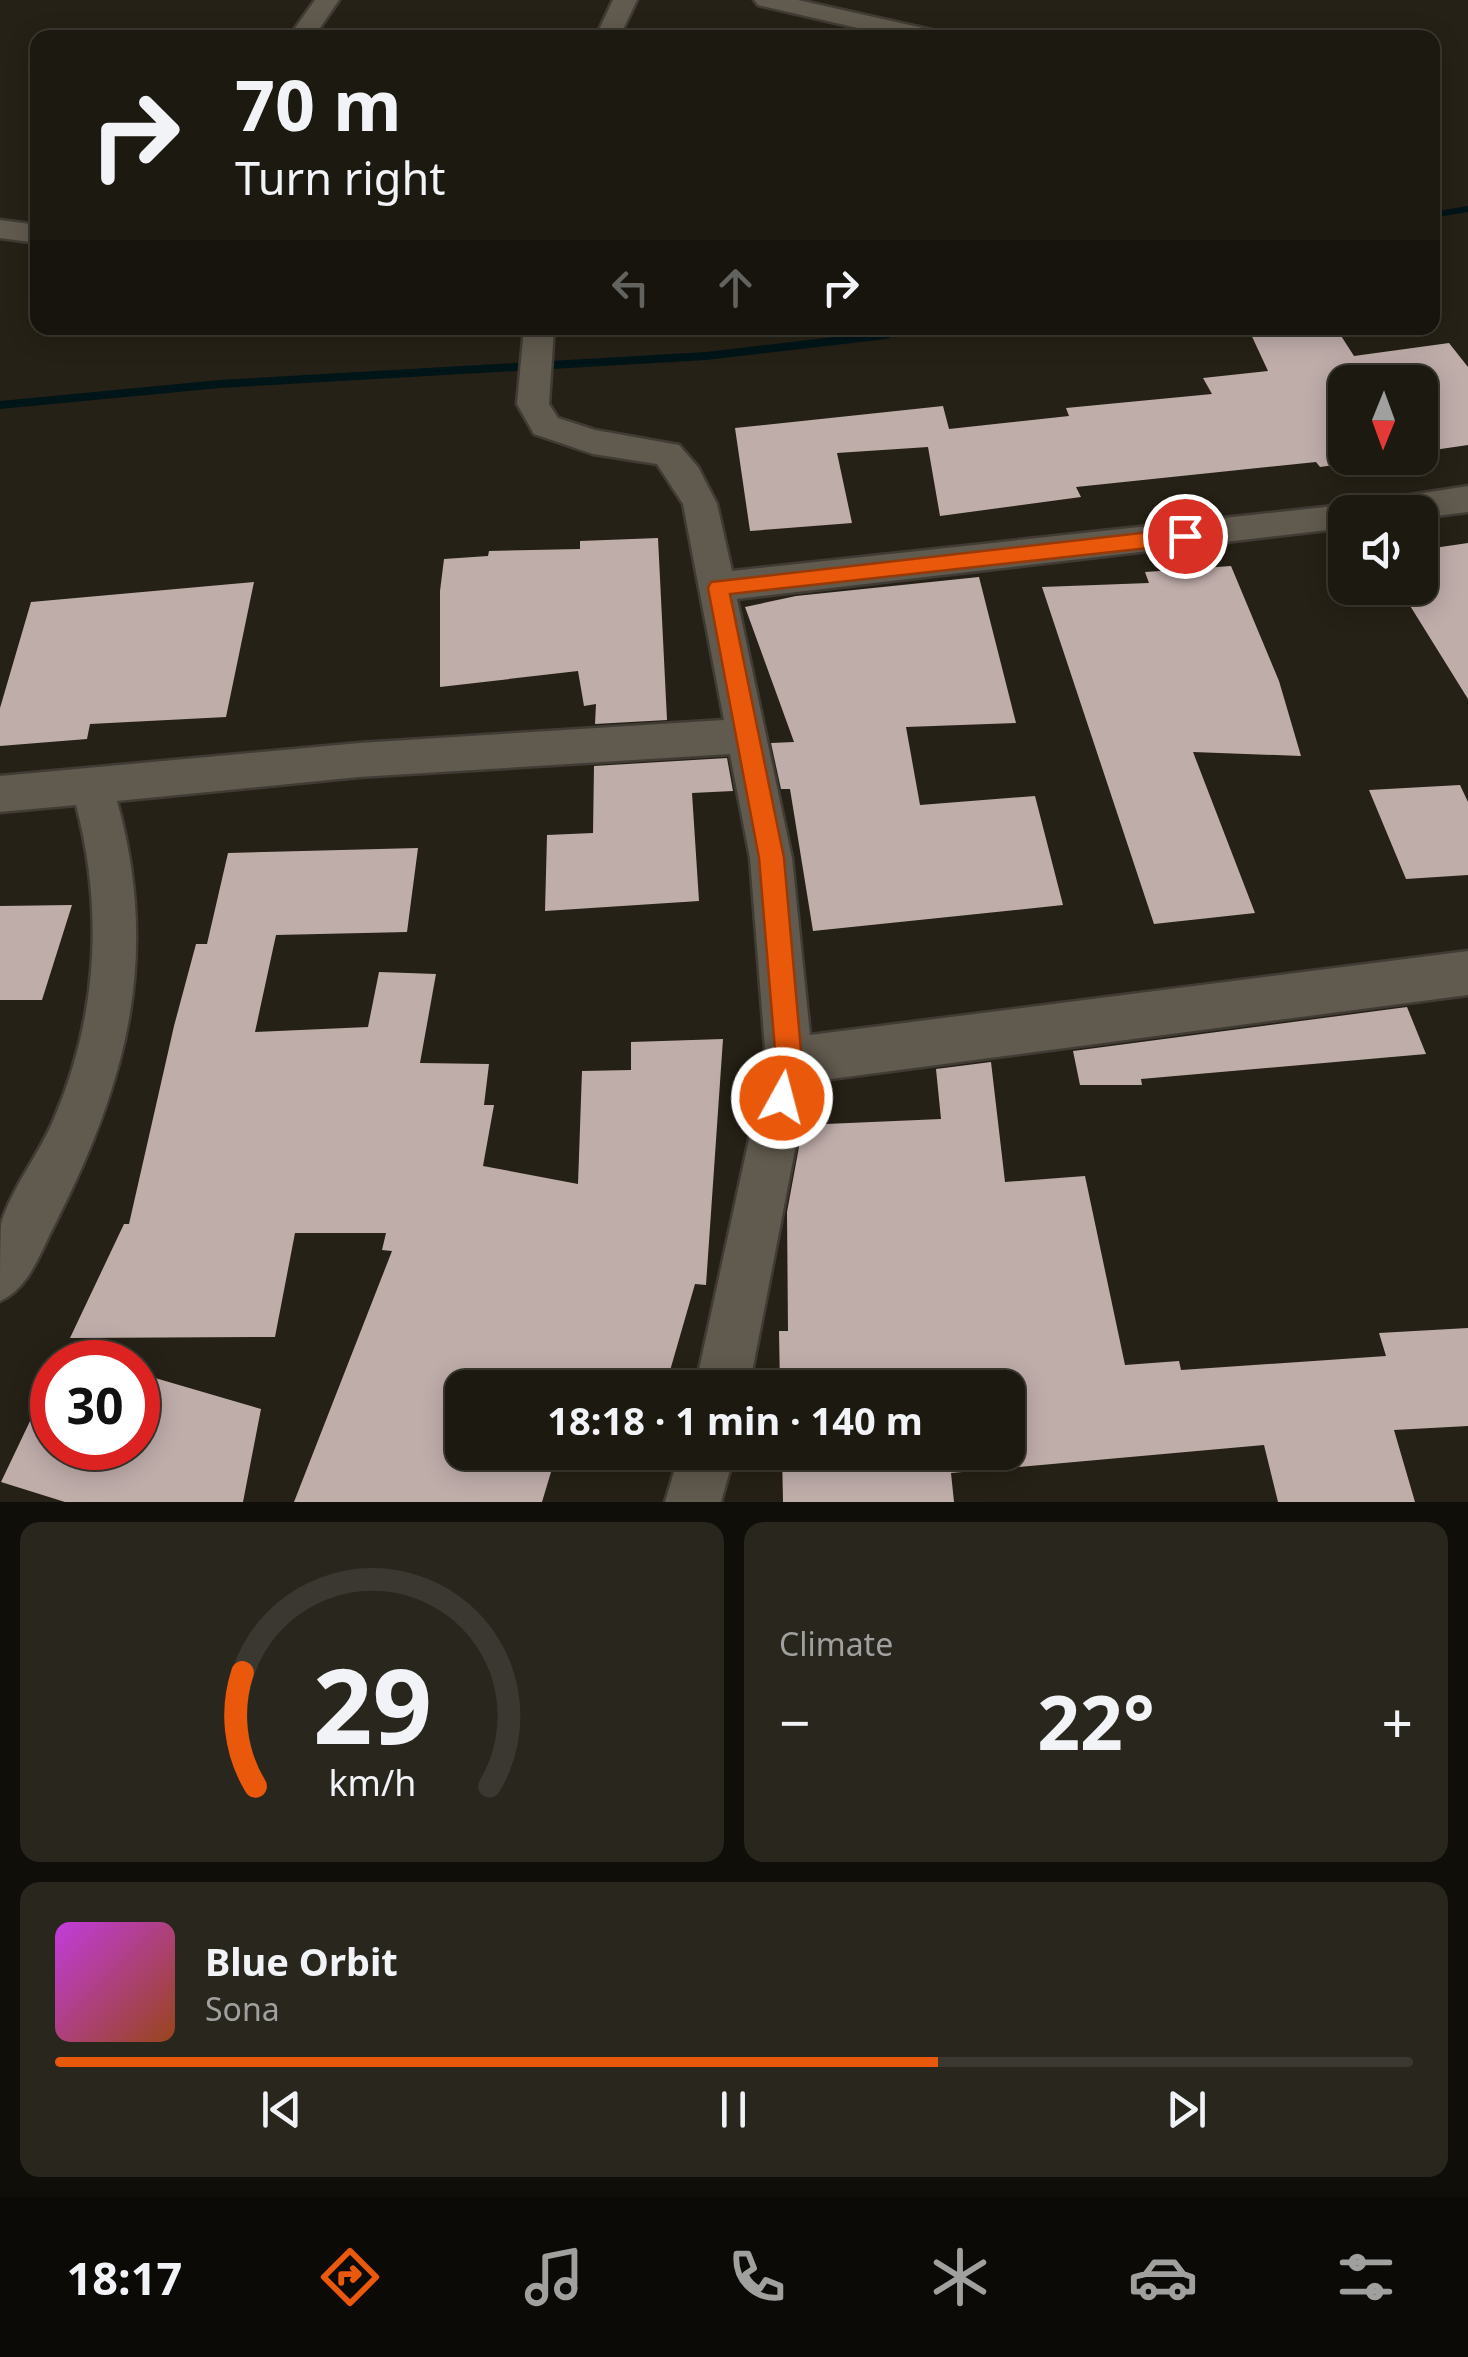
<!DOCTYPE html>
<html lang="en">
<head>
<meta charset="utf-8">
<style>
	:root { --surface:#1c1910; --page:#29261e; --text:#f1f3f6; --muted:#a0a09f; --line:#3a3830; --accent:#ea580c }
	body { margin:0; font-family:"Noto Sans",sans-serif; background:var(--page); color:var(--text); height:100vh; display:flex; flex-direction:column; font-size:38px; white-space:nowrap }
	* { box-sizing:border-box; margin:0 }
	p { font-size:32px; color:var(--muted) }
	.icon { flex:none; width:55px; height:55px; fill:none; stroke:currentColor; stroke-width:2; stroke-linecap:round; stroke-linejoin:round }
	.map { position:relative; height:1502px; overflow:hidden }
	.side { display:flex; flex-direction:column; gap:20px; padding:20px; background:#0f0e09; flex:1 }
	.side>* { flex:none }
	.guide { position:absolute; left:30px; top:30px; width:1410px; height:305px; border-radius:20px; box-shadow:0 5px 25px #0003,0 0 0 2px var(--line); background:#1c1910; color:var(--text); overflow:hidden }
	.needle { width:65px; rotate:181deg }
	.controls { position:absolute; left:1328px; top:365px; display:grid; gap:20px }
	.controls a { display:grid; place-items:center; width:110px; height:110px; border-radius:20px; background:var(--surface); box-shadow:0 5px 25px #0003,0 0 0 2px var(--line); font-size:50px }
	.speed { position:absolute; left:30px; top:1340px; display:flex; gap:20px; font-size:50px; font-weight:700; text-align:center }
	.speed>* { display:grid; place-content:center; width:130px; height:130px; border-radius:50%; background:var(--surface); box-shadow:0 5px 25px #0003,0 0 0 2px var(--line); line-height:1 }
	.speed .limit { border:15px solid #d22; background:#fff; color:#111 }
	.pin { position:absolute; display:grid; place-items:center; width:85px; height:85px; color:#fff; margin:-42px; border:5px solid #fff; border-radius:50%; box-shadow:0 2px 10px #0007 }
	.me { position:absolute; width:110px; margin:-55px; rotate:7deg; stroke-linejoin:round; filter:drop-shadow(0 0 8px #0008) }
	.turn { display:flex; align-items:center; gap:35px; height:210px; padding:0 40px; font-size:45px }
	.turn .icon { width:130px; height:130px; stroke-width:2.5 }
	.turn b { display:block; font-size:70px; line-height:85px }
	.lanes { display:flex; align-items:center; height:95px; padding:0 40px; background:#0003; justify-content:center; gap:50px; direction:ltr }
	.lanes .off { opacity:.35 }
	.big { font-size:75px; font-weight:700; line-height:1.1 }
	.side .widget { flex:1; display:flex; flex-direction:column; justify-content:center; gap:15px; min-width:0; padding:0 35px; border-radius:20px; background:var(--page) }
	.side .dial { align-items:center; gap:0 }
	.dial svg { height:260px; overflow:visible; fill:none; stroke:var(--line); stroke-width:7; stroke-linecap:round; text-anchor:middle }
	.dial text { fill:var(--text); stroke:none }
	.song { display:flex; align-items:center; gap:30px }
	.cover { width:120px; height:120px; border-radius:15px; background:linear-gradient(135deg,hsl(290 70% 55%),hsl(20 70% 35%)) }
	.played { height:10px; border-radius:5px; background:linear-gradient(90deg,var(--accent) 65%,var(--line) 65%) }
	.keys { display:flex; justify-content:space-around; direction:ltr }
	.heat { display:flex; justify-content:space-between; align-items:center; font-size:55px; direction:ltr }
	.side .tiles { flex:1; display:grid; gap:20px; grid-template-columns:1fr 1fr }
	.widget:last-child { grid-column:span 2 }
	.trip { position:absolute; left:445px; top:1370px; width:580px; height:100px; border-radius:20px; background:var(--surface); box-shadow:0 5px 25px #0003,0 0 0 2px var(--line); font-weight:700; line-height:100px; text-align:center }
	.tab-bar { display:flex; height:160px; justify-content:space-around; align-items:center; background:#0b0a06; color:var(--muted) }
	.tab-bar .icon { width:70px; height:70px }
	.tab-bar .active { color:var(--accent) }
	.tab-bar b { font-size:45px; color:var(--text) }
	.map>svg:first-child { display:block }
</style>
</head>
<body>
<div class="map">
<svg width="1468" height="1502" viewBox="0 0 1468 1502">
	<rect width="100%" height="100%" fill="#262116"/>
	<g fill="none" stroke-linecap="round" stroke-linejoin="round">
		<path fill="#001518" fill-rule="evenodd" d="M1468 206V212L1432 218V212Z
			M896 328H912L886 339 706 360 220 388 0 409V401L220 380 706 352 885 331Z"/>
	</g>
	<path fill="#bfadaa" d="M1248 328H1336L1354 356 1449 343 1468 367V445L1420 452V382H1345V458H1384L1320 467 1316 462 1076 487 1081 497 940 516 928 447 837 453 852 523 750 531 735 428 943 406 949 429 1069 416 1066 408 1212 394 1203 378 1268 371Z
		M658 538 667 720 595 724 596 704 584 706 578 671 440 687V591L444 559 488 556 489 551 580 549V541Z
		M1468 543V699L1399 588H1420V550Z
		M1231 566 1279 681 1301 756 1193 752 1255 913 1154 924 1042 587 1149 583 1145 572Z
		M979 577 1016 723 906 727 920 805 1035 796 1063 905 813 931 790 789H781L771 743 794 742 745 607 796 596Z
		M254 582 226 717 90 724 87 739 0 746V708L31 602Z
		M727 758 733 791 692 793 699 901 545 911 547 835 593 833 594 766Z
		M1460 785 1468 802V875L1406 879 1369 790Z
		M418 848 407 932 276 935 255 1032 368 1027 379 972 436 974 420 1063 489 1064 484 1105H494L483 1166 578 1184 582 1071 631 1070V1042L723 1039 706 1285 695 1284 665 1388H462V1452H557L542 1502H294L392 1251 382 1250 386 1233H295L275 1337 70 1338 124 1224H129L174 1026 196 944H207L228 853Z
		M72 905 42 1000H0V906Z
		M1407 1007 1426 1054 1141 1079 1142 1085H1080L1073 1051Z
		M991 1062 1005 1182 1085 1176 1125 1365 1179 1361 1181 1370 1386 1356 1379 1333 1468 1328V1426L1394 1430 1415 1502H1278L1264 1445 951 1473 954 1502H783L782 1452H1008V1388H780L779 1331H788L787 1212 803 1125 941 1119 936 1069Z
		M138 1373 261 1409 243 1502H65L1 1482 52 1375V1448H138Z"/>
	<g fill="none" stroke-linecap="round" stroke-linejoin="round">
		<defs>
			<path id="street" d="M315 0H339L313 38H288Z
				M613 0H637L619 38H595Z
				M754 0H798L945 33 948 38H901L758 5Z
				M0 220 38 225V243L0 238Z
				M524 328H554L549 404 558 418 595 430 679 445 698 467 717 504 732 571 1353 504 1468 486V512L1420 518V512H1345V528L737 599 792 858 810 1035 1468 951V995L808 1082 749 1388H695L766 1061 750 858 730 754 359 777 117 801C160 956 127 1082 56 1222 41 1250 30 1288 0 1301 0 1278 0 1245 1 1224 10 1191 39 1154 53 1121 97 1020 104 911 76 805L0 812V776L359 743 724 720 683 504 657 464 593 454 534 434 517 404Z
				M680 1452H735L721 1502H665Z"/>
		</defs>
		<use href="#street" stroke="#403b34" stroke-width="5"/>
		<use href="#street" fill="#615a4e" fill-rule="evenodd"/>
	</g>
	<path fill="#ea580c" stroke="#983908" stroke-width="2.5" d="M1185 528 1195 536 1185 544 730 594 784 858 802 1062 791 1107 782 1111 772 1107 768 1098 776 1062 759 858 708 588 711 582Z"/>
</svg>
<div class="controls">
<a><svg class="needle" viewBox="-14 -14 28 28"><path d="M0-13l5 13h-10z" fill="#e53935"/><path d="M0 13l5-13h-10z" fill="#a0a09f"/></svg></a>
<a><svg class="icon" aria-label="sound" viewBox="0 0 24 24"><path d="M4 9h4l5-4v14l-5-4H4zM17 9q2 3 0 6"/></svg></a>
</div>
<div class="speed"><div class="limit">30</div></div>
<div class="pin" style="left:1185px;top:536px;background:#d93025"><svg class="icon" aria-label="arrive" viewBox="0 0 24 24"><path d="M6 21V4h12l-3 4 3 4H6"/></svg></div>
<svg class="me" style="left:782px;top:1098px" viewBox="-20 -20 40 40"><circle r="17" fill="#ea580c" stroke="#fff" stroke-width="3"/><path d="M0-11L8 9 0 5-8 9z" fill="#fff"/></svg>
<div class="trip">18:18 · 1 min · 140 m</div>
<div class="guide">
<div class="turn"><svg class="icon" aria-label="right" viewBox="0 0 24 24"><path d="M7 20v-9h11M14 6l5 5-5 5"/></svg><div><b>70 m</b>Turn right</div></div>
<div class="lanes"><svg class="icon off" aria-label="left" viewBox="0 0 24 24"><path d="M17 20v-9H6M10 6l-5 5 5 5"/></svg><svg class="icon off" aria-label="ahead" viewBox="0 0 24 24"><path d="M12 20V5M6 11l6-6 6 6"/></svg><svg class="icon" aria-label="right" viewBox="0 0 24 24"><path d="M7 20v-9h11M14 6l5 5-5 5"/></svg></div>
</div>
</div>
<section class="side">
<div class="tiles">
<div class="widget dial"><svg viewBox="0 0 100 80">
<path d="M14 69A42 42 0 1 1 86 69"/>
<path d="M14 69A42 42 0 0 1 10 34" stroke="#ea580c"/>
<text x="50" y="56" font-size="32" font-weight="700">29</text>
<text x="50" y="72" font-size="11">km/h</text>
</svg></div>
<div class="widget"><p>Climate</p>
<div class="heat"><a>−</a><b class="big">22°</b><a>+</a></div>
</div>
<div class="widget">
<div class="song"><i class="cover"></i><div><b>Blue Orbit</b><p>Sona</p></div></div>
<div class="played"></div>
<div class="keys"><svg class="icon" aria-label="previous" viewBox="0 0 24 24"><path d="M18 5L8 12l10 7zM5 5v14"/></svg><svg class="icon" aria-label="pause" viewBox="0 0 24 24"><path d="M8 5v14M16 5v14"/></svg><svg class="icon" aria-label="next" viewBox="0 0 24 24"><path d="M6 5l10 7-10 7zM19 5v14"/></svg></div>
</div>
</div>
</section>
<nav class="tab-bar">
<b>18:17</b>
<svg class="icon active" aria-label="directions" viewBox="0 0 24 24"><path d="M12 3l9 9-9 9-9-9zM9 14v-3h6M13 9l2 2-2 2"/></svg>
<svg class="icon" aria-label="music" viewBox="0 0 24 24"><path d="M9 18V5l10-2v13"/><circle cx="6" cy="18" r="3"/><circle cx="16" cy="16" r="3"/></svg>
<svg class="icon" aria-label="phone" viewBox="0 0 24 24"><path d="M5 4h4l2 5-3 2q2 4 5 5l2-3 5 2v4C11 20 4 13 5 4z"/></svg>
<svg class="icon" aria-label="climate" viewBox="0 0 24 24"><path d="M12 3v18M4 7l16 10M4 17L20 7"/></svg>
<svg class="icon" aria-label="car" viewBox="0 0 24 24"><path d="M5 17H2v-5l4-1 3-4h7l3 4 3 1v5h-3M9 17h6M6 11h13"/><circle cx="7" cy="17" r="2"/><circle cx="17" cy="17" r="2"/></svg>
<svg class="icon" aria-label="filters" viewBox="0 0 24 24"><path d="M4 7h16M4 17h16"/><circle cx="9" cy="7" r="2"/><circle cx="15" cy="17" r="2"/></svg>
</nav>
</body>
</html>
